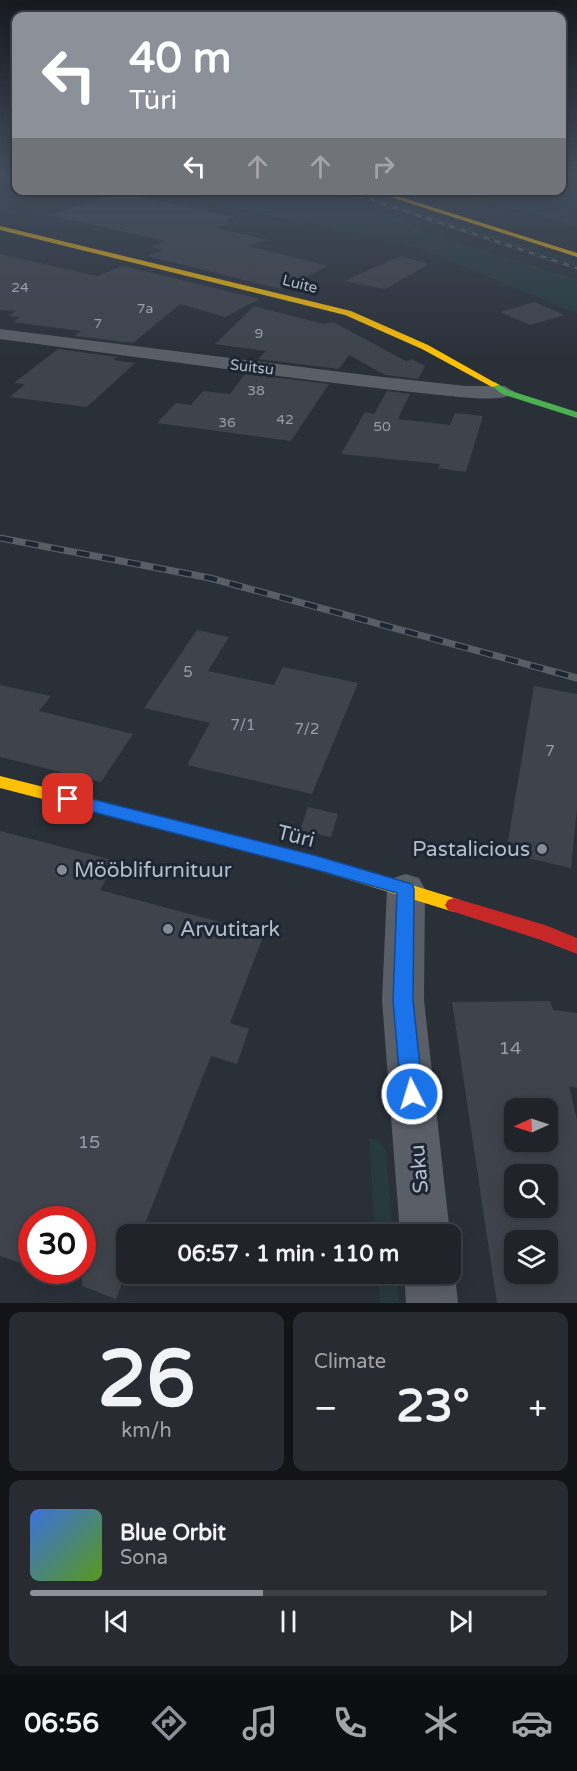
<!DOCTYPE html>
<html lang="en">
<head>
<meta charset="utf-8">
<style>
	:root { --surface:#20242a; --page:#282c32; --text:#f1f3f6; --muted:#a2a4a8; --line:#3d4147; --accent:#8c9099 }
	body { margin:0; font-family:"Varela Round",sans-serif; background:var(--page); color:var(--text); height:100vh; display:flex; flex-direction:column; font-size:22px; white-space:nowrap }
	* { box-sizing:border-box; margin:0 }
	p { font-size:20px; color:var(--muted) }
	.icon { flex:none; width:33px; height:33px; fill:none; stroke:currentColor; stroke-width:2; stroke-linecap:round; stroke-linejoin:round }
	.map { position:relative; height:1303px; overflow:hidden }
	.panel { display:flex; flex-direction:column; gap:9px; padding:9px; background:#121417; flex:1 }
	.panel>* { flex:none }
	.hud { position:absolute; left:12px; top:12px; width:554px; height:183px; border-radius:12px; box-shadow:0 3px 15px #0003,0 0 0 2px var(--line); background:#8c9099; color:#fff; overflow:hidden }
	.needle { width:39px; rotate:267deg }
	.tools { position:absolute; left:504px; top:1098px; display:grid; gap:12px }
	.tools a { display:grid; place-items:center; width:54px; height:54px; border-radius:12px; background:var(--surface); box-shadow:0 3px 15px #0003,0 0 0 2px var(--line); font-size:30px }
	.speed { position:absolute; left:18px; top:1206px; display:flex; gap:12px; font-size:30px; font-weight:700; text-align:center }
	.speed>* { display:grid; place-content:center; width:78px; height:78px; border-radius:50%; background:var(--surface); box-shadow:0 3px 15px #0003,0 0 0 2px var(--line); line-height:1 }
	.speed .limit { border:9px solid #d22; background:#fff; color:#111 }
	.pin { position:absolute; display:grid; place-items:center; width:51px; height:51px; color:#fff; margin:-26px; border-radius:12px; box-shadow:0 3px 9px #0006 }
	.me { position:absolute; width:66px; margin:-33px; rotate:355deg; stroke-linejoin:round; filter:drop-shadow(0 0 4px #0008) }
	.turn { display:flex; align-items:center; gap:21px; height:126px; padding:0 18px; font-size:27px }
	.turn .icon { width:78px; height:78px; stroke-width:2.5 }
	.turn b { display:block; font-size:42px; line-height:51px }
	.lanes { display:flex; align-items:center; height:57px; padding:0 18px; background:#0003; justify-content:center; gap:30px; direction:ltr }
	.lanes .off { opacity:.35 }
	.big { font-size:45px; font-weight:700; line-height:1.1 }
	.panel .card { flex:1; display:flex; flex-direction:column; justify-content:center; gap:9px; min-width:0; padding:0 21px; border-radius:12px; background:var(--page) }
	.panel .dial { align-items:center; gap:0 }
	.dial b { font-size:78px; line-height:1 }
	.song { display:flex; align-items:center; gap:18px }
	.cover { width:72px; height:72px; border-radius:9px; background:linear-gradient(135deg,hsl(220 70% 55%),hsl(90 70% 35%)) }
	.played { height:6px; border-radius:3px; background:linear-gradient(90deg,var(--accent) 45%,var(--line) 45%) }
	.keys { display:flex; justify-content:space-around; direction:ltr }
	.heat { display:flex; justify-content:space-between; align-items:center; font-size:33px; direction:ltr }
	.panel .tiles { flex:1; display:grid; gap:9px; grid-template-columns:1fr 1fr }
	.card:last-child { grid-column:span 2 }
	.trip { position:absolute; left:116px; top:1224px; width:345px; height:60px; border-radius:12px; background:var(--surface); box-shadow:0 3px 15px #0003,0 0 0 2px var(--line); font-weight:700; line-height:60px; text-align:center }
	.menu { display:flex; height:96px; justify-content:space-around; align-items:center; background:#0d0e11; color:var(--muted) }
	.menu .icon { width:42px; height:42px }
	.menu .on { color:var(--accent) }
	.menu b { font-size:27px; color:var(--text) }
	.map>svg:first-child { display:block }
</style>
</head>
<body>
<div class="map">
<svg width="577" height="1303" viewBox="0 0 577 1303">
	<rect width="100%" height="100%" fill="#2a3038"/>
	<path fill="#273a3e" d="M561 175H577V227L452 191 561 190Z
		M154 191H319L384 211 434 235 577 279V314L419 248Z
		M346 191H356L577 261V265Z
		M369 1138 379 1141 386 1151 393 1234H375Z
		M378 1274H396L399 1303H380Z"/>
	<path fill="#3f444c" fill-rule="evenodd" d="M120 193 235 217 224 221 231 222 215 228 267 240 249 246 328 266 282 289 147 256 164 250 151 247 166 241 49 215Z
		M0 254 97 276 123 266 260 299 225 317 180 304 133 343 74 336 81 331 13 322 20 317 9 316 16 311 0 310Z
		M401 256 429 264 385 289 344 281Z
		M534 302 565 315 530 325 500 312Z
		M254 306 324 324 333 322 406 361 412 359 425 366 418 379 385 375 349 355 339 369 258 359 266 351 215 344Z
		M58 349 117 357 113 360 135 363 87 407 10 397 25 384 14 383Z
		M245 374 329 384 291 441 157 423 176 403 191 405 203 391 230 394Z
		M387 391 410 394 398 419 450 425 455 413 483 416 466 472 438 468 440 464 341 454 365 412 374 414Z
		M197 630 229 637 208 671 274 685 283 667 358 683 312 794 187 765 210 723 144 708Z
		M0 685 51 696 39 711 133 734 101 782 0 757Z
		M534 686 577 694V808L571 868 506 853Z
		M308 807 338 814 331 837 300 830Z
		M0 831 116 861 100 890 264 934 230 1023 249 1029 237 1064 211 1056 141 1234H126V1272L116 1299 82 1286V1220H32V1267L0 1256Z
		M550 1001 553 1010 577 1013V1088L569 1086 577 1120V1303H497L452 1002ZM514 1108H548V1142H514ZM514 1174H548V1208H514ZM514 1240H548V1274H514Z"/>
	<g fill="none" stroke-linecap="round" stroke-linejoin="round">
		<path fill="#5a5e66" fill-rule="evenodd" d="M0 329 374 376 466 386H505L515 392C506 404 454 396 439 395 293 379 146 358 0 339Z
			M406 874 419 878 425 889 424 1000 450 1234H400L382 1000 387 889 393 878Z
			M450 1263 455 1274 458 1303H406L404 1274H450Z"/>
		<path fill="#4caf50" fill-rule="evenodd" d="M495 382 508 390 577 412V418L502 394 491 385Z"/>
		<path fill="#ffc107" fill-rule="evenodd" d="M378 190 577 253V257L369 190Z
			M0 226 351 311 428 345 499 385 492 387 422 349 345 315 0 230Z
			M0 776 317 856 454 898 460 900 463 905 460 910 454 912 317 870 0 788Z"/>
		<path fill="#c62828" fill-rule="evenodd" d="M454 898 545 925 577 938V954L541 940 448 910 445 905 448 900Z"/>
		<defs>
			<path id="rail-far1" d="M341 190 577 268"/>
			<path id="rail" d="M0 538 210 578 577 678"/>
		</defs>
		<use href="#rail-far1" stroke="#595d64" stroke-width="3"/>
		<use href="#rail" stroke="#595d64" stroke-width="7"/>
		<use href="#rail-far1" stroke="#1d2633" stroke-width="2" stroke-dasharray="6" stroke-linecap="butt"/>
		<use href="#rail" stroke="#1d2633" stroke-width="4.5" stroke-dasharray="13" stroke-linecap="butt"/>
	</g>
	<linearGradient id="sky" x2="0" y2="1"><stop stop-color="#171a1f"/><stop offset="0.49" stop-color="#444e5e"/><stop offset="1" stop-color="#444e5e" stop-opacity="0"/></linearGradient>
	<rect width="577" height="357" fill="url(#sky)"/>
	<path fill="#1a73e8" stroke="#114b97" stroke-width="1.5" d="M68 793 317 856 412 884 414 889 413 1000 423 1094 420 1102 412 1105 404 1102 401 1094 393 1000 397 893 317 870 62 804 60 799Z"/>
	<g fill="#848b96" stroke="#1d2633" stroke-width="2">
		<circle cx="542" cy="849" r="6"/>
		<circle cx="62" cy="870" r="6"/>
		<circle cx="168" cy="929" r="6"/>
	</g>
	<g text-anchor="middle" stroke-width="6" stroke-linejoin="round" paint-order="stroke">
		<g font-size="14" fill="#979eaa">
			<text x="20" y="292">24</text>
			<text x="145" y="313">7a</text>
			<text x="98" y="328">7</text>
			<text x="259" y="338">9</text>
			<text x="256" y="395">38</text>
			<text x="285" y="424">42</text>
			<text x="227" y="427">36</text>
			<text x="382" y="431">50</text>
		</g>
		<g font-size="15" fill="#b4bcc9" stroke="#1d2633">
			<text transform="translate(300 284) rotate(14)" y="5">Luite</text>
			<text transform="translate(252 367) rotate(7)" y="5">Suitsu</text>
		</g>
		<g font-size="15" fill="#979eaa">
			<text x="188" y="677">5</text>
			<text x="243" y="730">7/1</text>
			<text x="307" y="734">7/2</text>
			<text x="550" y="756">7</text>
		</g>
		<g font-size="18" fill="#979eaa">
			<text x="510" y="1054">14</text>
			<text x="89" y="1148">15</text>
		</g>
		<g font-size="21" fill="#b4bcc9" stroke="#1d2633">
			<text transform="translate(296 836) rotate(14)" y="7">Türi</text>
			<text transform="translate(419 1169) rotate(-95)" y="7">Saku</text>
		</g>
		<g font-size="21" fill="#b4bcc9" stroke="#1d2633" text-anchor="start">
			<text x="530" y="856" text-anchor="end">Pastalicious</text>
			<text x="74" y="877">Mööblifurnituur</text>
			<text x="180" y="936">Arvutitark</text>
		</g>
	</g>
</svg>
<div class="tools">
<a><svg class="needle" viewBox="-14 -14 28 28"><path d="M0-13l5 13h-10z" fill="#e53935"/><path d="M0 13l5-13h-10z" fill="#a2a4a8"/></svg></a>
<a><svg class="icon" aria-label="search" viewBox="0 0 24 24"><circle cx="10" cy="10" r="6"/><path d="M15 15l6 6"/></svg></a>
<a><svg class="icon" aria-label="layers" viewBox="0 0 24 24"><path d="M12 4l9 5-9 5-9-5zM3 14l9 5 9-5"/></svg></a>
</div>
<div class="speed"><div class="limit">30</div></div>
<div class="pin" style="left:68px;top:799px;background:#d93025"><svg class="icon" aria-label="arrive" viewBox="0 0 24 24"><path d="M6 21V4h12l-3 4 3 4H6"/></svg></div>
<svg class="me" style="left:412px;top:1094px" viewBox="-20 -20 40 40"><circle r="17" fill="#1a73e8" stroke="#fff" stroke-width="3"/><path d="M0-11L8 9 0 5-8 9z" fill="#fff"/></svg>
<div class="trip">06:57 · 1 min · 110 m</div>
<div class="hud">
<div class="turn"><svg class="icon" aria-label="left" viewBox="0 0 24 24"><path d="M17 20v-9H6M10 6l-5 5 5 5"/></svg><div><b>40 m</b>Türi</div></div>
<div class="lanes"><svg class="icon" aria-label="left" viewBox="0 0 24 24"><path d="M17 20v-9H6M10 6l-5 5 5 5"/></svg><svg class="icon off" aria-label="ahead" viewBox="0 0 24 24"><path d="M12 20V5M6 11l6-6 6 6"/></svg><svg class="icon off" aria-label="ahead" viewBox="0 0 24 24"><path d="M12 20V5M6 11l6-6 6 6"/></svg><svg class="icon off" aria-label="right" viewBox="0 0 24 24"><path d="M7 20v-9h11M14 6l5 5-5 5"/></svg></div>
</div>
</div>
<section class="panel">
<div class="tiles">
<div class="card dial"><b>26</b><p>km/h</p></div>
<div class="card"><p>Climate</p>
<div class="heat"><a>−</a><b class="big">23°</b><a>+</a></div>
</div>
<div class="card">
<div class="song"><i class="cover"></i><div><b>Blue Orbit</b><p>Sona</p></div></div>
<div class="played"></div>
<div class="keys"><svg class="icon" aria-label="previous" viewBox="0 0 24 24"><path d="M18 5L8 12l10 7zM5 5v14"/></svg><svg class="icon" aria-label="pause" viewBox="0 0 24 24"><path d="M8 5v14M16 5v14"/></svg><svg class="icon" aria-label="next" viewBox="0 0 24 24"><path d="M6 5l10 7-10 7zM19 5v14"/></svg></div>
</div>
</div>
</section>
<nav class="menu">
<b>06:56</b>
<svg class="icon on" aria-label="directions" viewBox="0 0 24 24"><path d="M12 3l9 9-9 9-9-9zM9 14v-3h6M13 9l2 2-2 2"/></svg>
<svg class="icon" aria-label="music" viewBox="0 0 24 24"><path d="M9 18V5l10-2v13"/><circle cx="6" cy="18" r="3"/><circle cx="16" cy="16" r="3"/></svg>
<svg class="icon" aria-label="phone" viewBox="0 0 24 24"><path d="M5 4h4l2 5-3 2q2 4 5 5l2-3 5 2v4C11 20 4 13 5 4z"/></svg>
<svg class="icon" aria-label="climate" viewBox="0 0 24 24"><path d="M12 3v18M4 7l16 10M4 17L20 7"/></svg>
<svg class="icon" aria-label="car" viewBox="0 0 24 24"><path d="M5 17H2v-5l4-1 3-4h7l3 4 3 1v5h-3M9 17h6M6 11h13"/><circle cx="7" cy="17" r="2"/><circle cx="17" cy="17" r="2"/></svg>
</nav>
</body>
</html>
